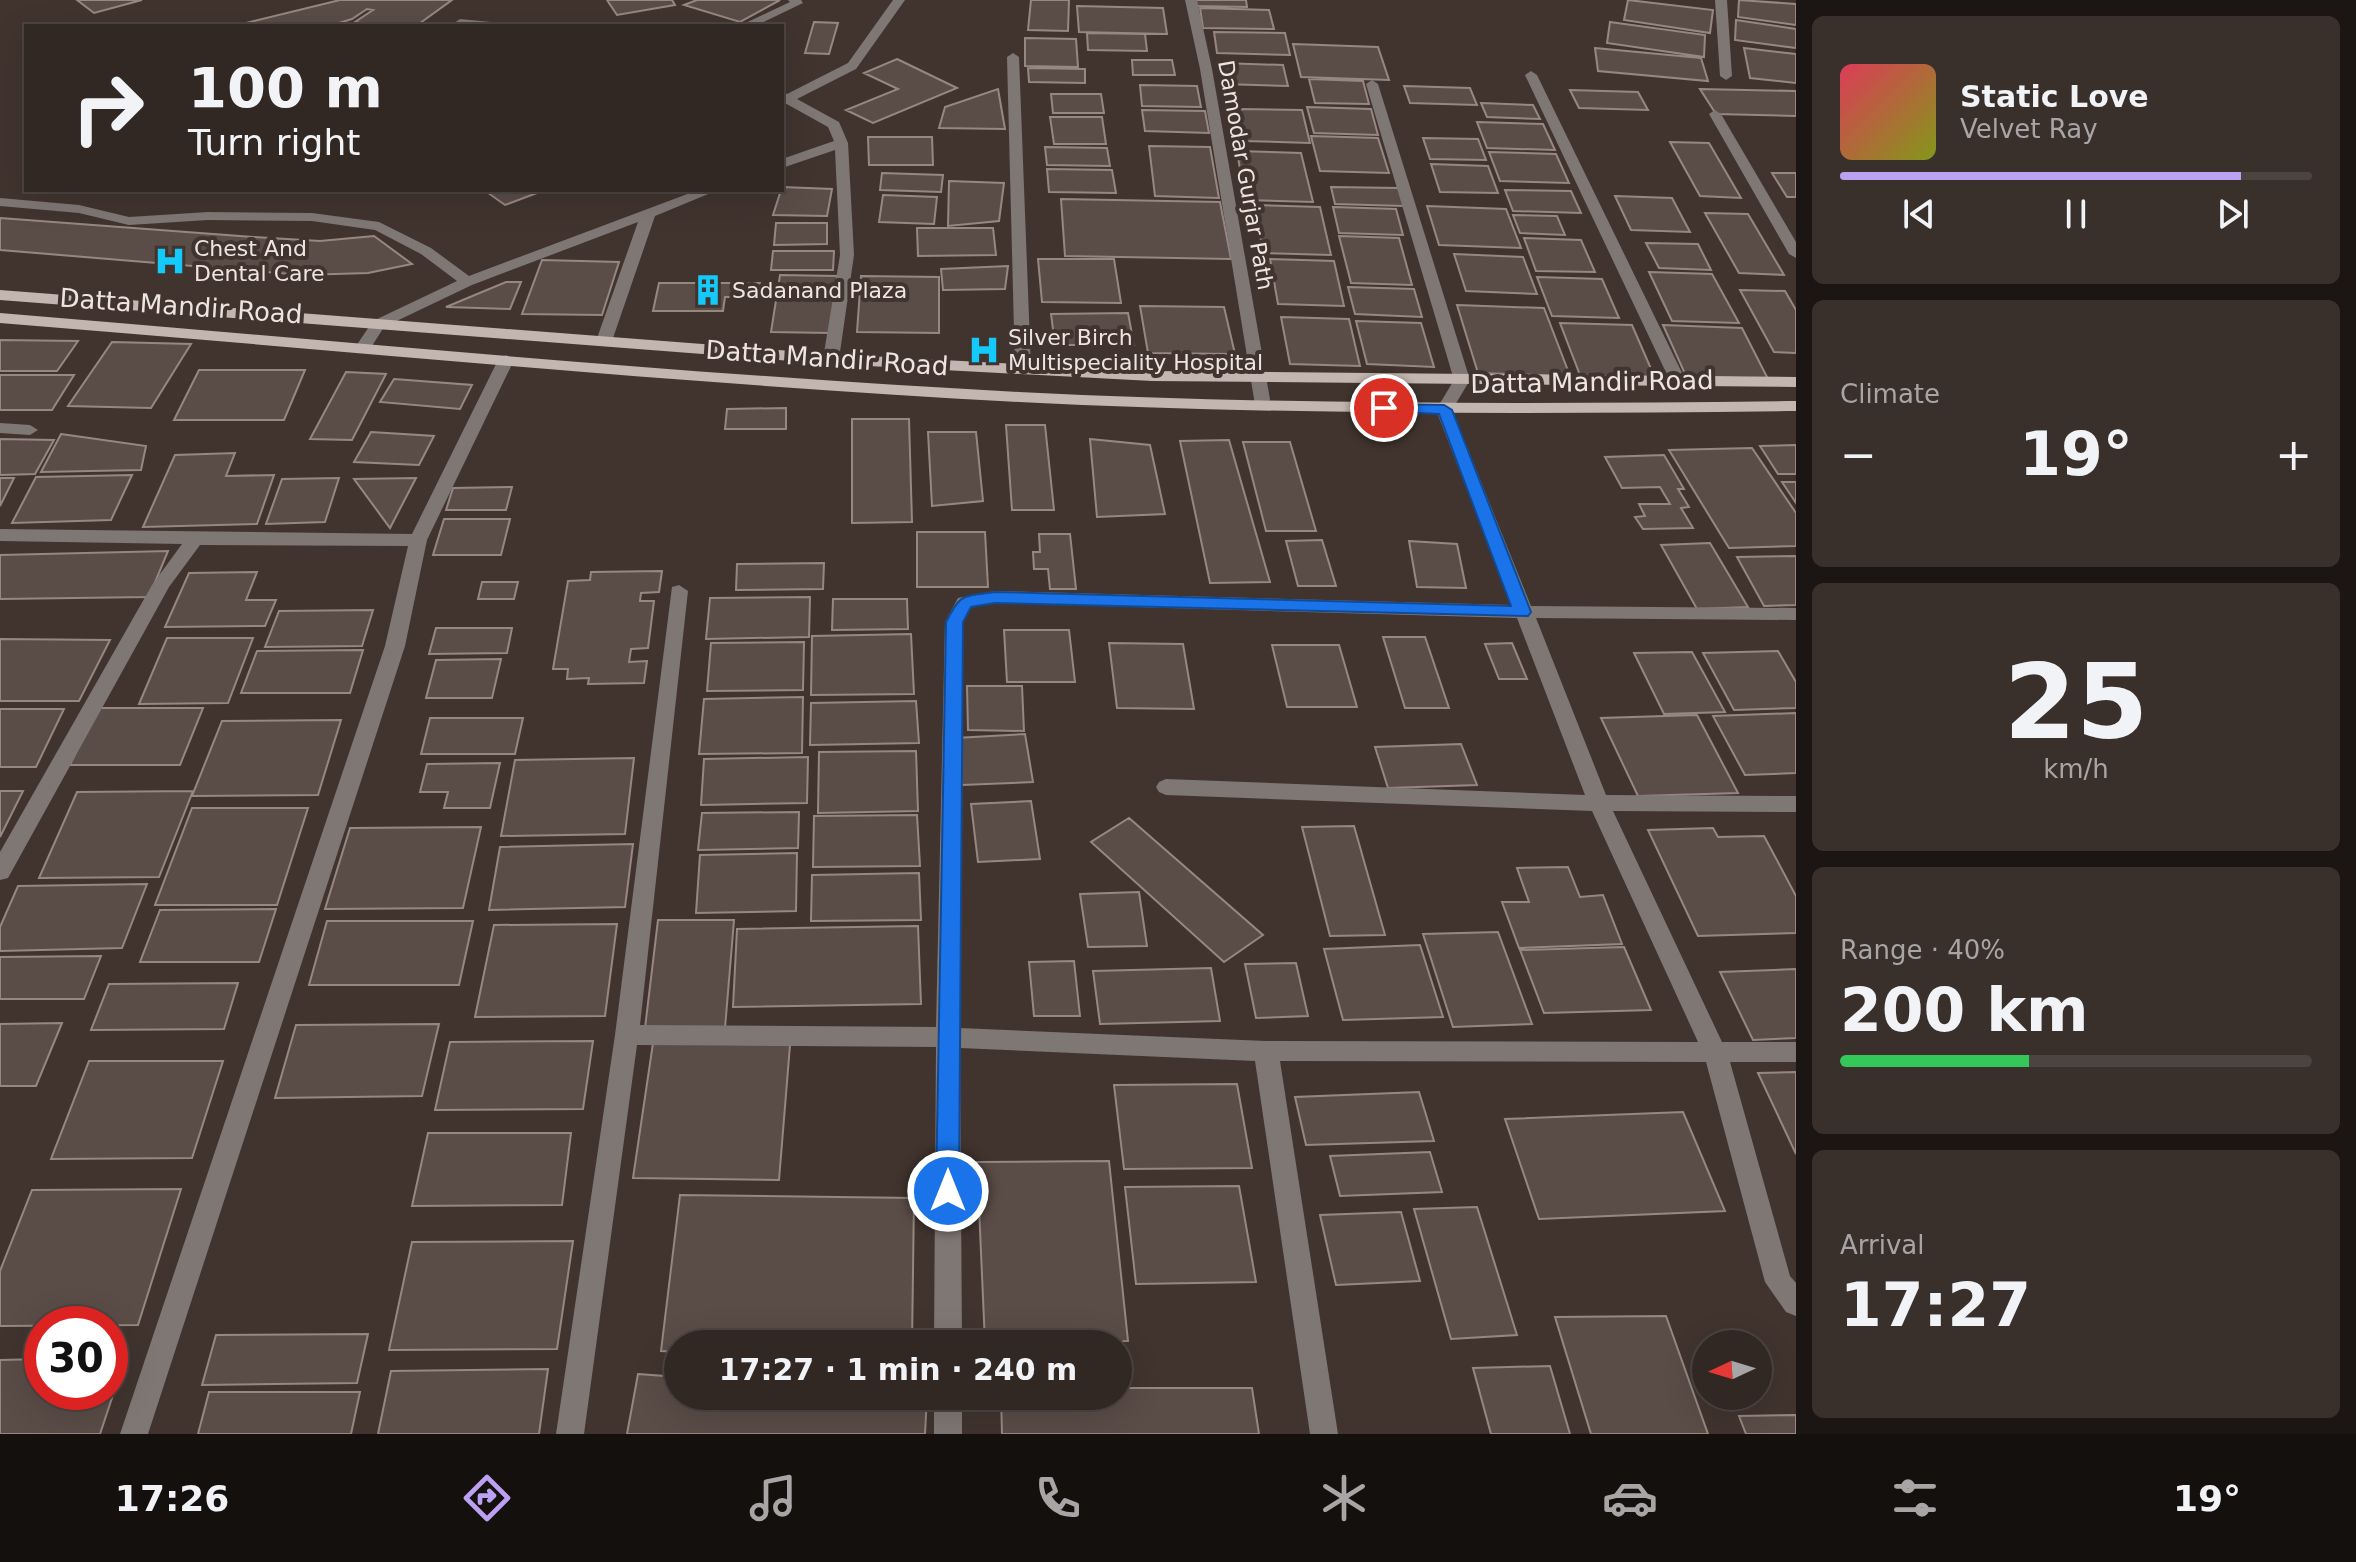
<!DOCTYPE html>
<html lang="en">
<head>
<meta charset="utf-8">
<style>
	:root { --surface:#312723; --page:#392f2b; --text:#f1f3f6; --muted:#a8a5a6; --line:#4c4441; --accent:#bca0f2 }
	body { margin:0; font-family:"DejaVu Sans",sans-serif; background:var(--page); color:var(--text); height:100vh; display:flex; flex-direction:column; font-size:30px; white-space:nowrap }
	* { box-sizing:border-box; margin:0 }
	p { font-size:26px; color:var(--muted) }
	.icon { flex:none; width:44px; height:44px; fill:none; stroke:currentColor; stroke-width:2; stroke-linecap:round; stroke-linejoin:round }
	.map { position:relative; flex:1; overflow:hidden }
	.details { display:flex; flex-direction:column; gap:16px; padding:16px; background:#1b1513; width:560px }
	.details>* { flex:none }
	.banner { position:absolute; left:24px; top:24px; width:760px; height:168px; border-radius:0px; box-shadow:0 8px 32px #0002,0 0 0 2px var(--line); background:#312723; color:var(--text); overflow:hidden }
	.needle { width:52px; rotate:266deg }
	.buttons { position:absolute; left:1692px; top:1330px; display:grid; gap:16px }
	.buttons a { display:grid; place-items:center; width:80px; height:80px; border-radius:50%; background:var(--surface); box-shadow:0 8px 32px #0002,0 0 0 2px var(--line); font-size:40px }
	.speed { position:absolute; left:24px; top:1306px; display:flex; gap:16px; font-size:40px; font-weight:700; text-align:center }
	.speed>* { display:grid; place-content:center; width:104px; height:104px; border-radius:50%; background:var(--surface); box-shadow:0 8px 32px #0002,0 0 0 2px var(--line); line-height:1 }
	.speed .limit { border:12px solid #d22; background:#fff; color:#111 }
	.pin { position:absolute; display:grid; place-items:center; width:68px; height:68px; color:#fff; margin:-34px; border:4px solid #fff; border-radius:50%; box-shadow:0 2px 8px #0007 }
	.me { position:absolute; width:88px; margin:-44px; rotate:0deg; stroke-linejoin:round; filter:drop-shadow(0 0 6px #0008) }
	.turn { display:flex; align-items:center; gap:28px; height:168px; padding:0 32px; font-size:36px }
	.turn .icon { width:104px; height:104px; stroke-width:2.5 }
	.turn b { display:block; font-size:56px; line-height:68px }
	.big { font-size:60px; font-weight:800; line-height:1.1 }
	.details .widget { flex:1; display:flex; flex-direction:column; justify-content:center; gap:12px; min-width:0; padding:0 28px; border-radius:12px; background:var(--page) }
	.details .dial { align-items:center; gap:0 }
	.dial b { font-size:104px; line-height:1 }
	.song { display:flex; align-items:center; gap:24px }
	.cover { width:96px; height:96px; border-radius:12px; background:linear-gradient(135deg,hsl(350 70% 55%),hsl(70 70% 35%)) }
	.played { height:8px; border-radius:4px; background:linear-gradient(90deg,var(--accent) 85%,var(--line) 85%) }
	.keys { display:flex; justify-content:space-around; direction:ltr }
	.heat { display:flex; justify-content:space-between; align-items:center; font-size:44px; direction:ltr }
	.charge { height:12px; border-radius:6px; background:linear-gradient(90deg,#34c759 40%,var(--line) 0) }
	.trip { position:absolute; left:664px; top:1330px; width:468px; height:80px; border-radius:40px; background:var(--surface); box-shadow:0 8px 32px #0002,0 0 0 2px var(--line); font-weight:800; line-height:80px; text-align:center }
	.dock { display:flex; height:128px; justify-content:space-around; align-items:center; background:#14100e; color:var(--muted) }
	.dock .icon { width:56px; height:56px }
	.dock .selected { color:var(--accent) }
	.dock b { font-size:36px; color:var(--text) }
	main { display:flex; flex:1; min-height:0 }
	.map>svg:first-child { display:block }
</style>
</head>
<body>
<main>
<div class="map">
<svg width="1796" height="1434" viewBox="0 0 1796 1434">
	<rect width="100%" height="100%" fill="#41342f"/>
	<path fill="#5a4c47" stroke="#978781" stroke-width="2" d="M77 0H142L94 13Z
		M340 0H452L416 26H377L355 22 373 10 367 9 352 19 329 26H234Z
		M607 0H672L675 5 617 15Z
		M697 0H780L740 22 684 5Z
		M1031 0H1069L1068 31 1028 30Z
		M1194 0H1246L1247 7 1195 6Z
		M1628 0 1713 10 1710 33 1624 20Z
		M1739 0 1796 4V25L1738 17Z
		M1077 6 1163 8 1167 34 1079 32Z
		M1200 8 1269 10 1274 29 1203 28Z
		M1736 20 1796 29V48L1735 40Z
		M814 22 838 23 829 54 805 53Z
		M1610 22 1705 35 1704 57 1607 43Z
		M1214 32 1285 33 1290 55 1217 53Z
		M1087 33 1145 34 1147 51 1088 50Z
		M1025 38 1076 39 1078 67 1025 66Z
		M1293 44 1378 47 1389 80 1301 77Z
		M1595 48 1701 58 1708 81 1598 71Z
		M1744 48 1796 54V83L1750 78Z
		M897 59 957 88 873 123 846 110 898 89 864 73Z
		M1132 60H1172L1175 75H1133Z
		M1220 63 1283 65 1288 86 1223 84Z
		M1028 68 1085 69V83L1029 82Z
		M1309 79 1363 81 1369 104 1315 103Z
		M1140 85 1197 86 1201 107 1142 106Z
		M1404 86 1470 88 1477 105 1410 103Z
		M998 89 1005 129 939 128 945 107Z
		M1700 89 1796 91V116L1716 114Z
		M1570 90 1638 92 1648 110 1579 108Z
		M1051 94H1101L1104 113H1053Z
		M1481 103 1533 105 1540 119 1487 117Z
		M1307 107 1371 109 1378 135 1314 133Z
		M1239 109 1302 110 1310 143 1245 141Z
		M1142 110 1205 111 1209 133 1145 131Z
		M1050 117H1102L1106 144H1054Z
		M1477 122 1543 124 1555 150 1487 148Z
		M1311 136 1378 138 1389 173 1320 171Z
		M868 137H932L933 165H869Z
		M1423 138 1478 139 1486 160 1430 159Z
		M1670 142 1709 143 1741 198 1700 196Z
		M1149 146 1210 147 1219 198 1155 196Z
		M1045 147 1107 148 1110 166 1047 165Z
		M1237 151 1301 153 1313 202 1245 200Z
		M1489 152 1556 154 1569 183 1500 181Z
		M1431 164 1488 166 1498 193 1440 192Z
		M1047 169 1112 170 1116 193 1049 192Z
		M882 173 943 175 941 192 880 190Z
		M1772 173H1796V197H1787Z
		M949 181 1004 183 999 221 948 226Z
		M782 187 832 189 827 216 773 215Z
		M1331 187 1399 188 1404 206 1335 204Z
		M484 190H545L505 205Z
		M1505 190 1571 191 1581 213 1513 211Z
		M883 195 937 197 934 224 879 222Z
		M1615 196 1672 198 1690 232 1631 230Z
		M1061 199 1220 202 1231 259 1065 256Z
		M1255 205 1320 207 1331 255 1263 253Z
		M1427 206 1506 209 1521 248 1439 245Z
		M1333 207 1396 209 1403 235 1339 233Z
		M1705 213 1748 214 1784 275 1739 273Z
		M1513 215 1557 216 1565 235 1520 233Z
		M0 218 253 237 320 241 374 236 412 264 368 273 302 275 0 250Z
		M776 223H827V244L774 245Z
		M917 228H993L996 255 918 256Z
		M1339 236 1399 238 1412 285 1351 283Z
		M1524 238 1581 240 1595 272 1536 271Z
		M1646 243 1698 244 1711 270 1659 268Z
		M773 251H834L833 270H771Z
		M1454 254 1523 257 1537 294 1466 291Z
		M1038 259H1114L1121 303 1042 302Z
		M1270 259 1334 261 1344 306 1278 304Z
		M542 260 619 262 602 315 522 314Z
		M1008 266 1005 289 943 290 941 269Z
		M1649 272 1712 274 1739 323 1672 321Z
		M780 275 837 276 830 333 771 332Z
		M861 276 939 277V333L857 332Z
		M1537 277 1602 279 1619 318 1552 316Z
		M506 282H521L510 309 446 307Z
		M659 283H760L758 297H725L723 311H653Z
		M1348 287 1414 289 1422 317 1355 314Z
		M1740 290 1785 291 1796 310V353L1774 352Z
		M1457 305 1544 308 1570 376 1478 373Z
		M1140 306 1224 307 1235 354 1148 353Z
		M1128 313 1134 345H1055L1051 314Z
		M1281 317 1349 319 1360 366 1290 364Z
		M1356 321 1421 323 1434 367 1367 364Z
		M1560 323 1632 325 1655 378 1580 375Z
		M1663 325 1742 328 1768 379 1686 376Z
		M0 340 78 341 57 371H0Z
		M112 342 191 344 151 408 68 406Z
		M199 370H305L284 420H174Z
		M346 372 386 374 352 440 310 439Z
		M0 375H74L52 410H0Z
		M394 379 472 385 460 409 380 402Z
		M786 408V429H725L727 409Z
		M852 419H909L912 522 852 523Z
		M1006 425H1045L1054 510H1012Z
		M371 432 434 436 419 465 354 462Z
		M928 432H976L983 501 932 506Z
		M61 434 146 446 141 470 41 472Z
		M0 439 54 440 35 474 0 475Z
		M1090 439 1150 445 1165 514 1097 517Z
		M1229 440 1270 582 1210 583 1180 441Z
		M1243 442H1290L1316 531H1266Z
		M1796 445V474H1778L1760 446Z
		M1752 448 1796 513V546L1729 548 1669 450Z
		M235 453 226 476 274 475 257 524 143 527 175 455Z
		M1664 455 1684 489H1678L1689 507 1681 508 1693 528 1643 529 1635 517 1645 516 1639 504H1670L1660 487 1622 488 1605 457Z
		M132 475 111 520 12 523 36 477Z
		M0 478H14L0 506Z
		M339 478 325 522 266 524 282 479Z
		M416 478 390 528 354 479Z
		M1782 482H1796V503Z
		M512 487 506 510H446L453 488Z
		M444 519H510L501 555H433Z
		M917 532H985L988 587H917Z
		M1039 534H1070L1076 589H1050L1048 569H1034L1033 552H1040Z
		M1322 540 1336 586H1298L1286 541Z
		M1409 541 1457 544 1466 588 1417 587Z
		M1710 543 1748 607 1697 609 1661 545Z
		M168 551 149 597 0 599V555Z
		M1796 556V605L1764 606 1737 557Z
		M824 563 823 589 736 590 737 564Z
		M662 571 659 592 641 593 640 601H654L648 648 631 649 629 662 647 661 644 683 588 684 589 678 567 679 568 669H553L568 581 590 580 591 572Z
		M257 572 246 600H276L265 626 165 627 189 573Z
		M482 582H518L514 599H478Z
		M810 597 809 637 706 639 710 598Z
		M833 599H907L908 629 832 630Z
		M373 610 362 646 265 647 279 611Z
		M436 628H512L507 653 429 654Z
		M1004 630H1069L1075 682H1007Z
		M911 634 914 694 811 695 812 636Z
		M1383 637H1425L1449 708H1405Z
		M167 638H253L228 703 139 704Z
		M0 639 110 640 79 701H0Z
		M804 642 803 690 707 691 711 643Z
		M1109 643 1183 644 1194 709 1117 708Z
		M1512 643 1527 679H1499L1485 644Z
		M1272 645H1339L1357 707H1287Z
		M363 650 350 693H241L257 651Z
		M1778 651 1796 682V708L1734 710 1703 653Z
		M1692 652 1725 712 1664 714 1634 653Z
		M501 659 492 698H426L436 660Z
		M967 686H1022L1024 731 968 730Z
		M803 697 802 753 699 754 704 699Z
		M916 701 919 743 810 745 811 703Z
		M96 708H203L180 765H70Z
		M0 709H64L36 767H0Z
		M1796 713V773L1745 775 1713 716Z
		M1697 715 1738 793 1638 796 1601 718Z
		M430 718H523L515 754H421Z
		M341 720 318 795 192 796 222 721Z
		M1025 734 1033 782 962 785 956 738Z
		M1461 744 1477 785 1388 788 1375 747Z
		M916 751 918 811 818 813 819 752Z
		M808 757 807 803 701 805 704 759Z
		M634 758 625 834 501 836 515 760Z
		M500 763 490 808H444L448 792H420L427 764Z
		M0 791H23L0 837Z
		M193 791 159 877 39 878 77 792Z
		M1031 801 1040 859 978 862 971 804Z
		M192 808H308L277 905H155Z
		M799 812 798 848 698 850 702 813Z
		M917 815 920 866 813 867 814 816Z
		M1129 818 1263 935 1224 962 1091 842Z
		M1354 826 1385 935 1330 936 1302 827Z
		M481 827 463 908 325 909 350 828Z
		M1713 828 1718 837 1764 836 1796 896V933L1698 936 1648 830Z
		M633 844 625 907 489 910 500 847Z
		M797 853 796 911 696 913 700 855Z
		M1568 867 1580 897 1603 895 1622 944 1519 948 1502 902H1529L1517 868Z
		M919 873 921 920 811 921 812 875Z
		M147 884 122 948 0 951V927L18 886Z
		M1139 892 1147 946 1088 947 1080 894Z
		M276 909 259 962H140L160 910Z
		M658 920H734L725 1028H645Z
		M327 921H473L459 985H309Z
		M617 924 605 1016 475 1017 494 925Z
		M918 926 921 1004 733 1007 737 929Z
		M1498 932 1532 1024 1453 1027 1423 934Z
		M1420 945 1443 1017 1343 1020 1324 949Z
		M1624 947 1651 1010 1544 1013 1520 950Z
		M101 956 84 999H0V957Z
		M1074 961 1080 1016H1034L1029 962Z
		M1296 963 1308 1016 1256 1018 1245 964Z
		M1211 968 1220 1021 1100 1024 1093 971Z
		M1796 969V1038L1753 1040 1720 972Z
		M238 983 224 1029 91 1030 109 984Z
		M62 1023 36 1086H0V1024Z
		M439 1024 422 1096 275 1098 296 1025Z
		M593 1041 583 1109 435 1110 450 1042Z
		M653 1043 790 1045 779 1180 633 1178Z
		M89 1061H223L192 1158 51 1159Z
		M1796 1072V1154L1758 1073Z
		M1237 1084 1252 1168 1124 1169 1114 1085Z
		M1419 1092 1434 1141 1306 1145 1295 1097Z
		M1683 1112 1725 1211 1539 1219 1505 1119Z
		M428 1133H571L562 1205 412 1206Z
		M1430 1152 1442 1192 1340 1196 1330 1156Z
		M1109 1161 1128 1341 985 1343 977 1162Z
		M1239 1186 1256 1282 1136 1284 1125 1187Z
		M181 1189 138 1325 0 1326V1271L32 1190Z
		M680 1195 914 1198 912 1344H678V1352L661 1351Z
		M1477 1207 1517 1335 1451 1339 1414 1209Z
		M1401 1212 1420 1281 1336 1285 1320 1215Z
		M573 1241 557 1349 389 1350 412 1242Z
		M1666 1316 1708 1434H1591L1555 1317Z
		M368 1334 357 1383 202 1385 216 1335Z
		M42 1359V1392H110V1359H125L100 1434H0V1360Z
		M1550 1366 1570 1434H1491L1473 1368Z
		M548 1369 539 1434H378L391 1371Z
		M638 1374 678 1377V1396H927L925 1434H627Z
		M1118 1388H1252L1259 1434H1002L1001 1396H1118Z
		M209 1392H360L351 1434H198Z
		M1796 1415V1434H1746L1739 1416Z"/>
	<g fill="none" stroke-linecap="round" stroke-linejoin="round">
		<path fill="#7e7774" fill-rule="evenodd" d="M788 0H801L803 3 755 26H739L790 2Z
			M893 0H905L856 69 797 99 839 122 848 143 854 255 839 359 831 364 823 359 840 255 835 150 782 168V159L834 141 828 127 783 102 782 92 787 94 848 63Z
			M1185 0H1197L1212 69 1271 405 1263 410 1255 405 1200 69Z
			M1715 0H1727L1732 76 1726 80 1720 76Z
			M460 19 491 22 497 26H456L454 23Z
			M1013 53 1019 57 1031 369 1023 374 1015 369 1007 57Z
			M1531 71 1537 75 1687 383 1685 386H1673L1671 383 1525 75Z
			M1372 80 1378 84 1470 380 1452 410 1531 606 1796 608V620L1536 618 1606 795 1796 796V812L1613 811 1722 1042H1796V1062H1730L1790 1276 1796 1283V1316L1786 1312 1765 1282 1706 1062 1280 1061 1338 1434H1310L1255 1061 960 1048 962 1344H934L936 1047 637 1045 584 1434H556L615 1035 672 587 679 585 688 591 640 1025 936 1027 945 622 958 598 995 591 1512 605 1436 410 1454 380 1366 84ZM995 603 1517 618 1585 795 1166 779 1159 782 1156 787 1159 792 1166 795 1592 811 1698 1042 1266 1041 960 1028 963 622 972 607Z
			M1715 110 1721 114 1796 242V258L1789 254 1709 114Z
			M698 190H718L655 216 612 341 604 346 596 341 638 222 472 285 384 327 370 349 364 351 356 346 373 321 457 281 421 254 375 230 312 221 208 220 129 225 79 213 0 206V198L79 205 129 217 208 212 312 213 379 222 431 248 469 276Z
			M506 355 514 360 427 540 405 646 148 1434H120L385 646 408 546 200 545 169 587 8 878 0 880V852L152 585 182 544 0 541V529L412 534 498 360Z
			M0 423 30 425 38 430 30 435 0 433Z
			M934 1396H962V1434H934Z"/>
		<path fill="#c3b5af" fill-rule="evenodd" d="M0 290 831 354 1152 371 1796 377V387L1152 381 831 364 0 300Z
			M0 313C339 341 679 374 1019 392 1278 405 1537 404 1796 401V411C1537 414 1278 415 1019 402 679 384 339 350 0 323Z"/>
	</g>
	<path fill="#1a73e8" stroke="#114b97" stroke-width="2" d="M1384 404 1444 405 1452 410 1531 612 1528 616 995 603 971 607 963 622 959 1191 956 1198 948 1201 940 1198 936 1191 946 622C961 592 963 597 995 592L1511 606 1439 414 1379 411 1377 408Z"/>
	<defs>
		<symbol id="hospital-bare" viewBox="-9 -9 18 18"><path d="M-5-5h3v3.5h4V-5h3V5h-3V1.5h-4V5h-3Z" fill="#13cafb" stroke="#41342f" stroke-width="2.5" paint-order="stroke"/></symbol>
		<symbol id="building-bare" viewBox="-9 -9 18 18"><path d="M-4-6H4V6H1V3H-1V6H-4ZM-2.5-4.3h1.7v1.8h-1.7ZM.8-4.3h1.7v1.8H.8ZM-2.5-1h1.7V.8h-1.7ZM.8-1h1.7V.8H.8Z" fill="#13cafb" stroke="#41342f" stroke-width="2.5" paint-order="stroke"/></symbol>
	</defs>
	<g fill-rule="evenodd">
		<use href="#hospital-bare" x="148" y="239" width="44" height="44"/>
		<use href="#building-bare" x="686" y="268" width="44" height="44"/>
		<use href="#hospital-bare" x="962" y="328" width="44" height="44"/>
	</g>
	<g text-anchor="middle" stroke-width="8" stroke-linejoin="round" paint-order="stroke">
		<g font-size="22" fill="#eee5e2" stroke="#41342f">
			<text transform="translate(1246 175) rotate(80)" y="8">Damodar Gurjar Path</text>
		</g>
		<g font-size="22" fill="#eee5e2" stroke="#41342f" text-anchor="start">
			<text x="194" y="256">Chest And<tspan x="194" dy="25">Dental Care</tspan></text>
			<text x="732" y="298">Sadanand Plaza</text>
			<text x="1008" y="345">Silver Birch<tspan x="1008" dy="25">Multispeciality Hospital</tspan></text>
		</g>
		<g font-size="26" fill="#eee5e2" stroke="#41342f">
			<text transform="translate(181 306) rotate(4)" y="9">Datta Mandir Road</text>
			<text transform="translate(827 358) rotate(4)" y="9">Datta Mandir Road</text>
			<text transform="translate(1592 382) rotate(-1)" y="9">Datta Mandir Road</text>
		</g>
	</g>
</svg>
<div class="buttons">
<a><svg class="needle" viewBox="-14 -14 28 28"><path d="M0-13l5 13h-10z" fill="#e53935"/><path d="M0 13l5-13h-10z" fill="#a8a5a6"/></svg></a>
</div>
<div class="speed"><div class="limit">30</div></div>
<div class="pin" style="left:1384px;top:408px;background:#d93025"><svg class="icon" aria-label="arrive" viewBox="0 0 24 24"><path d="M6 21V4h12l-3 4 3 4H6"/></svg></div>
<svg class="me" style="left:948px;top:1191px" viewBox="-20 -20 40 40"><circle r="17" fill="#1a73e8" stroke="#fff" stroke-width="3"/><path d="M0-11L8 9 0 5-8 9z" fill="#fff"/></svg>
<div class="trip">17:27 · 1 min · 240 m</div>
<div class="banner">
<div class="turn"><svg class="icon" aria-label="right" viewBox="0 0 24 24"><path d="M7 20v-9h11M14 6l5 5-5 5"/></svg><div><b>100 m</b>Turn right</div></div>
</div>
</div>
<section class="details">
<div class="widget">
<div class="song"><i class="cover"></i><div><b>Static Love</b><p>Velvet Ray</p></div></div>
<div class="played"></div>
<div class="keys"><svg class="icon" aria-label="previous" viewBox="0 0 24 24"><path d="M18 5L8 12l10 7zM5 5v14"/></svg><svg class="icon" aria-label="pause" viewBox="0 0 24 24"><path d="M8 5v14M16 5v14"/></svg><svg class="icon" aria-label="next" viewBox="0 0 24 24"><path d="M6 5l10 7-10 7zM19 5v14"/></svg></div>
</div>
<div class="widget"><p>Climate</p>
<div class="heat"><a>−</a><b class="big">19°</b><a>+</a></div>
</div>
<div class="widget dial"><b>25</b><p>km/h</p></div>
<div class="widget"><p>Range · 40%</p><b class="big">200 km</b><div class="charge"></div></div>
<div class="widget"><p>Arrival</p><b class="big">17:27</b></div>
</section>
</main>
<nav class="dock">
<b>17:26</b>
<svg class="icon selected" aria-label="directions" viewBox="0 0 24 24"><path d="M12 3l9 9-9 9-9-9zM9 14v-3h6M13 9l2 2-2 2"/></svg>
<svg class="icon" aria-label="music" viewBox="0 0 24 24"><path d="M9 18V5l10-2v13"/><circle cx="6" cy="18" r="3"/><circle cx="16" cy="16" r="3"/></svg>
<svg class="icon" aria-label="phone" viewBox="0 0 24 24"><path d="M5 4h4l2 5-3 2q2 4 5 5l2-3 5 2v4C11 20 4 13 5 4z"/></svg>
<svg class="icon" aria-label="climate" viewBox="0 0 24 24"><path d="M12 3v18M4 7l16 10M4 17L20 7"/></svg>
<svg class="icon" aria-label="car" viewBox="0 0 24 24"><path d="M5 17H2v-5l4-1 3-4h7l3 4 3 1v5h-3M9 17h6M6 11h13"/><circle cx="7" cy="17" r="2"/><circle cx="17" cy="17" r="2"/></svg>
<svg class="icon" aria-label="filters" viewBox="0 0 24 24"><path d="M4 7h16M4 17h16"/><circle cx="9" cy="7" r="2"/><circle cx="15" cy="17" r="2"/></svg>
<b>19°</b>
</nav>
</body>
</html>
